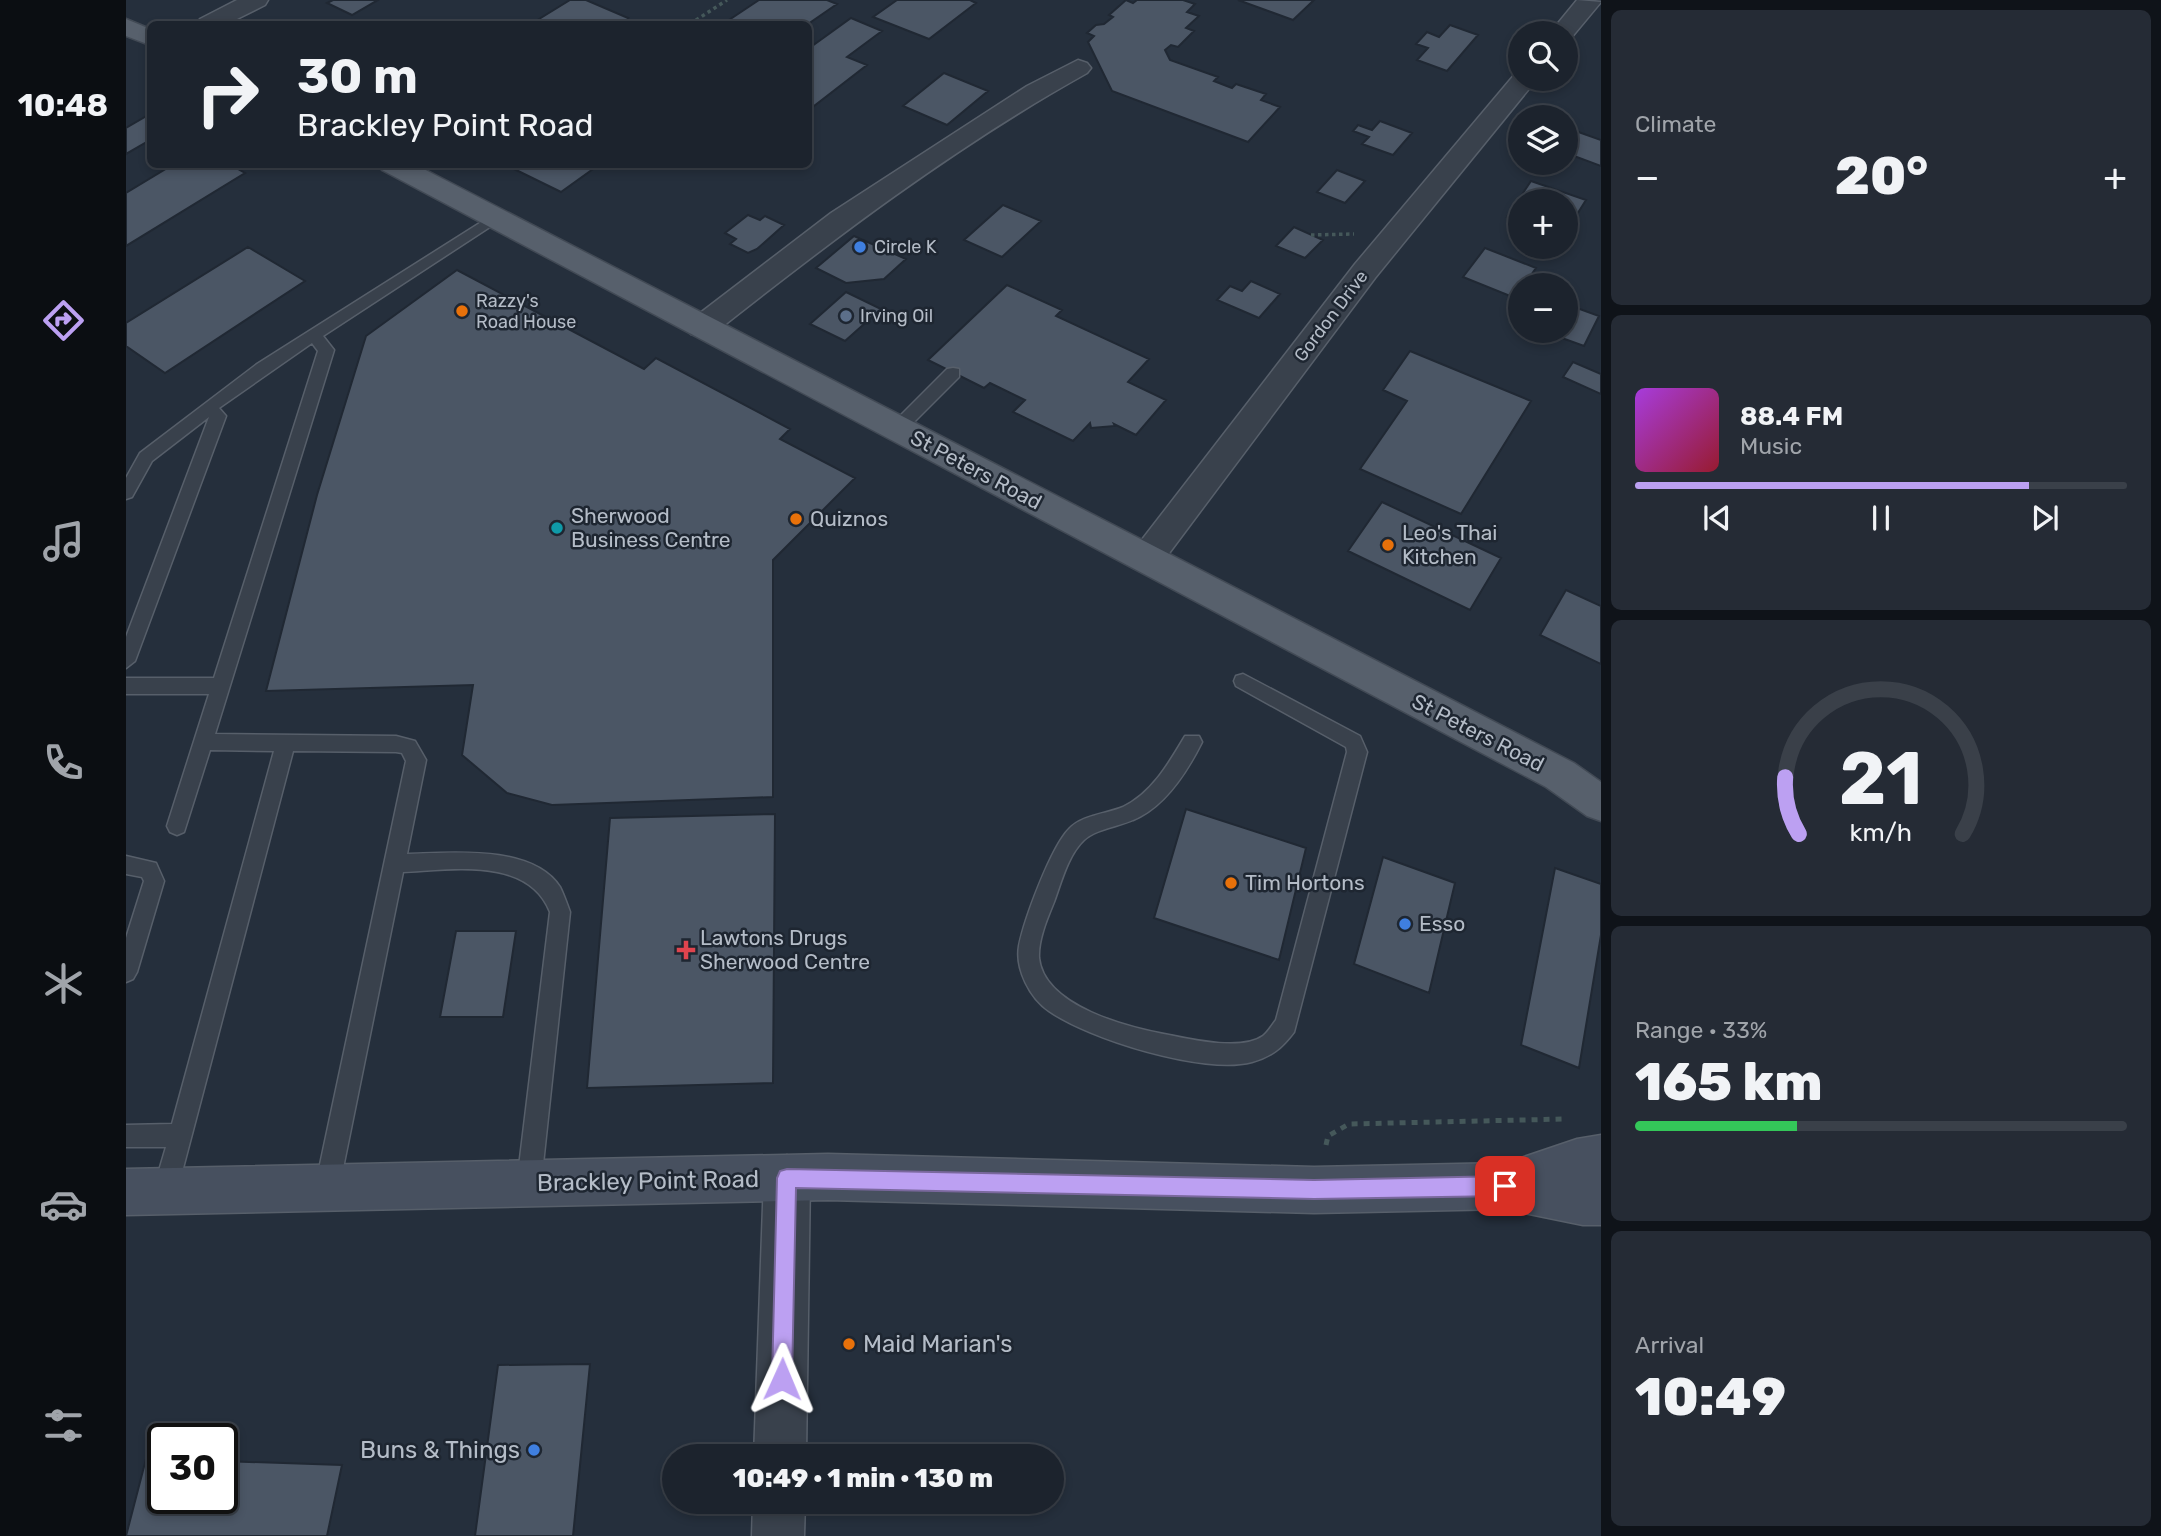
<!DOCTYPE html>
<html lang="en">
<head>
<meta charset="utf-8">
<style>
	:root { --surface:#1c232d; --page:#252b35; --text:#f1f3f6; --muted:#a0a4aa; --line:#3a4049; --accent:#bca0f2 }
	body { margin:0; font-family:Rubik,sans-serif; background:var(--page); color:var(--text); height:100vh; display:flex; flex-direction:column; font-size:26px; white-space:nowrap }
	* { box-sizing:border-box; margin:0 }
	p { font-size:23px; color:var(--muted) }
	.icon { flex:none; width:38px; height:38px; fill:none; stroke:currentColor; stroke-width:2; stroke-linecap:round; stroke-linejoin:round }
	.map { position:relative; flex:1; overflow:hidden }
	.details { display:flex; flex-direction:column; gap:10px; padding:10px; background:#0f1319; width:560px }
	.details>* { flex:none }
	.top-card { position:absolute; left:21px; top:21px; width:665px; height:147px; border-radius:10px; box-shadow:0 4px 10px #0003,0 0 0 2px var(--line); background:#1c232d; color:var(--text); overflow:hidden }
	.fabs { position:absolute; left:1382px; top:21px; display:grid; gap:14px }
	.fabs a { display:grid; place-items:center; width:70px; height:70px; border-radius:50%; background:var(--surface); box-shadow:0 4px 10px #0003,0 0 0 2px var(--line); font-size:35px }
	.speed { position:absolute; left:21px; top:1423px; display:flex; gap:14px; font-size:35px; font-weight:700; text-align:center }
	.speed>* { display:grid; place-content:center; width:91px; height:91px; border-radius:50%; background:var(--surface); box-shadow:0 4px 10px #0003,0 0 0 2px var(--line); line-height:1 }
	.speed .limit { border:4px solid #111; border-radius:10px; background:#fff; color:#111 }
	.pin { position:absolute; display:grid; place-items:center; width:60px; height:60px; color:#fff; margin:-30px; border-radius:14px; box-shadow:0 4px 10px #0006 }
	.me { position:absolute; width:77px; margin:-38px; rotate:1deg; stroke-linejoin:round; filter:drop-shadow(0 0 5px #0008) }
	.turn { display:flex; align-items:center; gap:24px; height:147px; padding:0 35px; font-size:32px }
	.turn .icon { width:91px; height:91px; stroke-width:2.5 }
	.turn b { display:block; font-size:49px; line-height:60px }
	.big { font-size:52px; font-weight:800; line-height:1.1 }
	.details .widget { flex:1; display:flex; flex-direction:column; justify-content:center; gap:10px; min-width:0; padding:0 24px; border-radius:10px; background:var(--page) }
	.details .dial { align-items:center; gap:0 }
	.dial svg { height:182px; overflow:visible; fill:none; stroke:var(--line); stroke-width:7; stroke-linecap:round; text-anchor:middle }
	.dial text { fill:var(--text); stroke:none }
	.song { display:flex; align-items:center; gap:21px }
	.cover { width:84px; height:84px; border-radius:10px; background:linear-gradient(135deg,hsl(280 70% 55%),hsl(350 70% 35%)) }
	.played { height:7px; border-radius:4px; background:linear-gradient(90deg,var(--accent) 80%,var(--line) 80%) }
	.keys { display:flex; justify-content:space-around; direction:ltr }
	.heat { display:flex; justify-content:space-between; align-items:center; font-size:38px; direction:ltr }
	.charge { height:10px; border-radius:5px; background:linear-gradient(90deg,#34c759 33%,var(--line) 0) }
	.trip { position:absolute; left:536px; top:1444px; width:402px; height:70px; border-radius:35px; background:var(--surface); box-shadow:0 4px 10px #0003,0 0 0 2px var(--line); font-weight:800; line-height:70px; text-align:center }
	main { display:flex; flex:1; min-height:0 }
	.tab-bar { display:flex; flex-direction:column; width:126px; justify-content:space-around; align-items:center; background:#0b0e12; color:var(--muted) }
	.tab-bar .icon { width:49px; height:49px }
	.tab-bar .active { color:var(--accent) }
	.tab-bar b { font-size:32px; color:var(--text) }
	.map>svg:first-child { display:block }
</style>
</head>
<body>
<main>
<nav class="tab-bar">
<b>10:48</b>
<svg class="icon active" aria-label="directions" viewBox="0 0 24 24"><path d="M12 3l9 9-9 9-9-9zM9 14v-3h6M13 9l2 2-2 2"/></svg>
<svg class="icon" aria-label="music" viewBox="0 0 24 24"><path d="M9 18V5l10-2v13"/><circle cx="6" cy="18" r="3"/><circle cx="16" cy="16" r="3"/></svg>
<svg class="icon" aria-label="phone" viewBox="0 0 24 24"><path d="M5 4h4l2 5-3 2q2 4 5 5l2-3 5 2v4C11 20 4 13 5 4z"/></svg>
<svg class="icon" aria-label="climate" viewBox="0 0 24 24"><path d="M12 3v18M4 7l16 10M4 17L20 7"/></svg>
<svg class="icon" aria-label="car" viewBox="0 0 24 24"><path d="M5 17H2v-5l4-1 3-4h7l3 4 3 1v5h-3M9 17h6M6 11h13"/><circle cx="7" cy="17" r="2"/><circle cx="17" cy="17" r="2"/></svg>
<svg class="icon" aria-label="filters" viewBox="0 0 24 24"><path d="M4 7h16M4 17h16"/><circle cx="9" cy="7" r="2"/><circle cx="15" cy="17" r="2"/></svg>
</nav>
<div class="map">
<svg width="1475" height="1536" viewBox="0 0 1475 1536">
	<rect width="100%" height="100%" fill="#252f3c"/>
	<path fill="#4b5665" stroke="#202833" stroke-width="2" d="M207 0H252L226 15 201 3Z
		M444 0H460L502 18 493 24H405Z
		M633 0H701L711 4 682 24H597Z
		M771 0H844L850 3 803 39 747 17Z
		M1000 0 1007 3 1011 0H1057L1069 4 1061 12 1073 16 1060 28 1068 31 1052 47 1045 45 1039 50 1044 60 1092 77 1088 81 1106 88 1110 84 1140 94 1135 100 1154 107 1122 142 986 91 962 42 968 36 961 33 970 25 978 24 987 17 983 15Z
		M1112 0H1188L1167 20Z
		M725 18 756 31 721 57 741 65 688 106 682 103V49Z
		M1324 25 1352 35 1321 71 1291 60 1302 48 1290 44 1301 32 1313 37Z
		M818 73 862 91 821 125 777 106Z
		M24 114V140L0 154V128Z
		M1254 121 1286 133 1267 155 1236 144 1243 137 1227 131 1232 125 1246 130Z
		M1444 129 1475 140V166L1440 153V134Z
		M48 164H103L119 173 0 246V193Z
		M391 164H474L435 192 386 168Z
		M1211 170 1239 181 1219 203 1191 192Z
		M1405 181 1460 200 1440 232V201H1395V222L1381 217Z
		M877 205 915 221 876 257 838 240Z
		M622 215 634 220 639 216 658 225 631 249 622 253 604 244 610 239 599 233Z
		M1168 227 1197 240 1179 258 1150 246Z
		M728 236 780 259 758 279 720 283 690 268Z
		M122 247 179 281 39 373 0 346V323Z
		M1359 248 1410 268 1398 285H1395L1389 298 1337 277Z
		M331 270 518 369 530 358 664 429 654 439 729 478 647 560V797L426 805 381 793 336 755 347 685 140 691 191 495 240 336Z
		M1125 281 1154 294 1133 318 1091 300 1104 286 1116 291Z
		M881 285 936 310 930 316 1023 359 1002 382 1040 400 1010 435 988 424 989 426 965 428 964 423 947 441 887 412 899 400 864 383 858 388 802 360Z
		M720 292 755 309 719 341 684 324Z
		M1440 304 1473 316 1458 346 1422 333 1424 331H1440Z
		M1284 351 1405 401 1335 514 1234 469 1281 401 1257 390Z
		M1447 362 1475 374V394L1437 377Z
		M1256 502 1375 558 1344 610 1222 551Z
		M1440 590 1475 606V664L1414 635Z
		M1060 809 1180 848 1153 960 1028 918Z
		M649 814 647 1083 461 1088 484 818Z
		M1257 857 1329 883 1303 993 1228 964Z
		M1429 868 1475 884V935L1453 1068 1395 1045Z
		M330 931H390L377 1017H314Z
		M464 1364 447 1536H349L372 1365Z
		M20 1459 37 1460V1498H96V1461L216 1465 201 1536H0Z"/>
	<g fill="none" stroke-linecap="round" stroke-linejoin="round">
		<defs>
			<path id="service" d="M368 214 373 215V221L197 336 208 350 89 734 270 736 289 741 300 760 281 854C324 853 406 844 434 887 438 895 441 904 444 912L415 1183 411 1191 403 1195 395 1191 391 1183 424 912C402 856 325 870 277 872L213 1188 209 1196 201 1200 193 1196 189 1188 280 761 276 753 270 752 167 751 51 1191 47 1199 39 1203 31 1199 27 1191 40 1147H0V1125L46 1124 148 751 84 750 58 832 51 835 44 832 41 826 83 694H0V678H88L192 351 186 343 93 408 100 416 9 661 0 668V637L83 417 26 461 6 497 0 499V478L14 453 131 364Z
				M827 368 833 369V377L777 433H765V425L821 369Z
				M1117 674 1234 736 1241 752 1168 1032C1156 1048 1145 1057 1126 1062 1078 1075 963 1039 923 1011 904 998 889 969 893 946 898 920 925 847 943 829 956 815 980 814 997 807 1026 793 1043 763 1059 736H1073L1076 742C1061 772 1039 807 1007 820 991 827 970 829 958 840 942 855 935 883 928 902 921 919 912 940 913 958 918 1007 1004 1028 1043 1035 1067 1040 1116 1051 1137 1036 1142 1032 1146 1025 1150 1020L1221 752 1220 747 1110 686 1108 681 1110 676Z
				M0 856 30 863 38 881 11 972 7 979 0 982V938L18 881 16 877 0 874Z"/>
			<path id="minor" d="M111 0H142L139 5 101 24H71L74 19Z
				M1451 0 1475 2 1445 38 1440 39V33H1424Z
				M952 60 961 63 965 68 961 73C828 147 706 240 587 334L576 337 565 334 561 327 565 320 705 213 901 86Z
				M1395 72V79H1411L1249 278 1032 568 1020 572 1008 568 1003 559 1008 550 1229 264 1389 74Z
				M661 1155 677 1162 684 1178 680 1456H628L638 1178 645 1162Z
				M627 1502H679L678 1536H626Z"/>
			<path id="secondary" d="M1475 1135V1225H1457L1379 1209 1188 1213 702 1200 0 1215V1169L702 1154 1188 1167 1380 1163 1451 1139Z"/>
			<path id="primary" d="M0 19 24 29V45L0 36Z
				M253 164H288L1448 763 1475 782V821L1461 816 1420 787 256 170Z"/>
		</defs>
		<use href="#service" stroke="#575f6a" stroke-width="3"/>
		<use href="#minor" stroke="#575f6a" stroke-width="3"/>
		<use href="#secondary" stroke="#575f6a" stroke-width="3"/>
		<use href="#primary" stroke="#424a55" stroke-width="3"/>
		<path stroke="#45585a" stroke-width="3.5" stroke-dasharray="3.5 3.5" stroke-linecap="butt" d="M564 24 601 0
			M1185 235 1228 234"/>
		<path stroke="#45585a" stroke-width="5" stroke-dasharray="6 6" stroke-linecap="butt" d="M1200 1145 1202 1136 1223 1124 1439 1119"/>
		<use href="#service" fill="#39414c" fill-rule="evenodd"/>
		<use href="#minor" fill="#39414c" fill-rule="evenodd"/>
		<use href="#secondary" fill="#47505f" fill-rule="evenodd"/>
		<use href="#primary" fill="#57606c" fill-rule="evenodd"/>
	</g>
	<path fill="#bca0f2" stroke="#7a689d" stroke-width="2" d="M661 1169 1188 1180 1379 1176 1386 1179 1388 1186 1386 1193 1379 1196 1188 1199 670 1188 666 1379 663 1387 656 1390 649 1387 646 1379 651 1178 654 1171Z"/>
	<g fill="#3f7fe0" stroke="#1e2631" stroke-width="2.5">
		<circle cx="734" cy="247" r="7"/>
		<circle cx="1279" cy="924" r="7"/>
		<circle cx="408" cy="1450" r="7"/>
	</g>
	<g fill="#e8710a" stroke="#1e2631" stroke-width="2.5">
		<circle cx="336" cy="311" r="7"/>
		<circle cx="670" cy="519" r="7"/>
		<circle cx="1262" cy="545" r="7"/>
		<circle cx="1105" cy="883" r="7"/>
		<circle cx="723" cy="1344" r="7"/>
	</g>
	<circle fill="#5c6f8a" stroke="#1e2631" stroke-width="2.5" cx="720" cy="316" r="7"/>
	<circle fill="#0f9aa8" stroke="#1e2631" stroke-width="2.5" cx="431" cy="528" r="7"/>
	<path fill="#e0444e" stroke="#1e2631" stroke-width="2.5" d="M556.5 939.5h7v7h7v7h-7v7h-7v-7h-7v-7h7z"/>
	<g text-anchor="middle" stroke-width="5" stroke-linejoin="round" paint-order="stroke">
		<g font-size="18" fill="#b4bcc7" stroke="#1e2631" text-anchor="start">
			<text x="748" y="253">Circle K</text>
			<text x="350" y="307">Razzy's<tspan x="350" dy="21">Road House</tspan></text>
			<text x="734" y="322">Irving Oil</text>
		</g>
		<g font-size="18" fill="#b4bcc7" stroke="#1e2631">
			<text transform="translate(1205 316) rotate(-53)" y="6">Gordon Drive</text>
		</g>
		<g font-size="21" fill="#b4bcc7" stroke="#1e2631">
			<text transform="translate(850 470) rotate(28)" y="7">St Peters Road</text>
			<text transform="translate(1352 733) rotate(27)" y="7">St Peters Road</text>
		</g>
		<g font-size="21" fill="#b4bcc7" stroke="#1e2631" text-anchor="start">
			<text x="445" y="523">Sherwood<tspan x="445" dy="24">Business Centre</tspan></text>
			<text x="684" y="526">Quiznos</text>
			<text x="1276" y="540">Leo's Thai<tspan x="1276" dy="24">Kitchen</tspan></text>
			<text x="1119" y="890">Tim Hortons</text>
			<text x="1293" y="931">Esso</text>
			<text x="574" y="945">Lawtons Drugs<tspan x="574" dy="24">Sherwood Centre</tspan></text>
		</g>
		<g font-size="24" fill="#b4bcc7" stroke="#1e2631">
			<text transform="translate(522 1181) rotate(-1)" y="8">Brackley Point Road</text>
		</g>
		<g font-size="24" fill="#b4bcc7" stroke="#1e2631" text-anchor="start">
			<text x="737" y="1352">Maid Marian's</text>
			<text x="394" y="1458" text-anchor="end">Buns &amp; Things</text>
		</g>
	</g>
</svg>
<div class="fabs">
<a><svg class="icon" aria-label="search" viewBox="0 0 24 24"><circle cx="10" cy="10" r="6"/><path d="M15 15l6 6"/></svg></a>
<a><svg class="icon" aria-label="layers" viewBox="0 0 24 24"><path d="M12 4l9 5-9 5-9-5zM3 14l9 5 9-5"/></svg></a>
<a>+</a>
<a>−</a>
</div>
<div class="speed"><div class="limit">30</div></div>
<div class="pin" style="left:1379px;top:1186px;background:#d93025"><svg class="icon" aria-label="arrive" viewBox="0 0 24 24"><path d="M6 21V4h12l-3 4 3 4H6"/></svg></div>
<svg class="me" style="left:656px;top:1379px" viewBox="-20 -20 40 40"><path d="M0-17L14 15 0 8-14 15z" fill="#bca0f2" stroke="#fff" stroke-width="4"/></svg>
<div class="trip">10:49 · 1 min · 130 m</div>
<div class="top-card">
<div class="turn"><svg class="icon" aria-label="right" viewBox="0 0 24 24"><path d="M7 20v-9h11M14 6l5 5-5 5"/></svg><div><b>30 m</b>Brackley Point Road</div></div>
</div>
</div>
<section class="details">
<div class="widget"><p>Climate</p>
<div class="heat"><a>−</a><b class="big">20°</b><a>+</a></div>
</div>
<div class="widget">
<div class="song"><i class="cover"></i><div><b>88.4 FM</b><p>Music</p></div></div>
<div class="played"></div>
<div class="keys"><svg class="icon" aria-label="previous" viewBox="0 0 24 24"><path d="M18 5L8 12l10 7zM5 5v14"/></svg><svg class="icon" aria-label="pause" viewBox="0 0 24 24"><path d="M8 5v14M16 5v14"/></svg><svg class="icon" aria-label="next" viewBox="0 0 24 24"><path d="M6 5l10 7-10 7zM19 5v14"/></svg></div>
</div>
<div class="widget dial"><svg viewBox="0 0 100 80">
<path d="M14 69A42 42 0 1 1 86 69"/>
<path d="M14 69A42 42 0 0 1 8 44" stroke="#bca0f2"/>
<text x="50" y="56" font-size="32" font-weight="700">21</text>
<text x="50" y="72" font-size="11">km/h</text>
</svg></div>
<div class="widget"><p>Range · 33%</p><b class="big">165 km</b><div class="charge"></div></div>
<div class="widget"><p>Arrival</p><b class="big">10:49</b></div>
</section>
</main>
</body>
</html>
